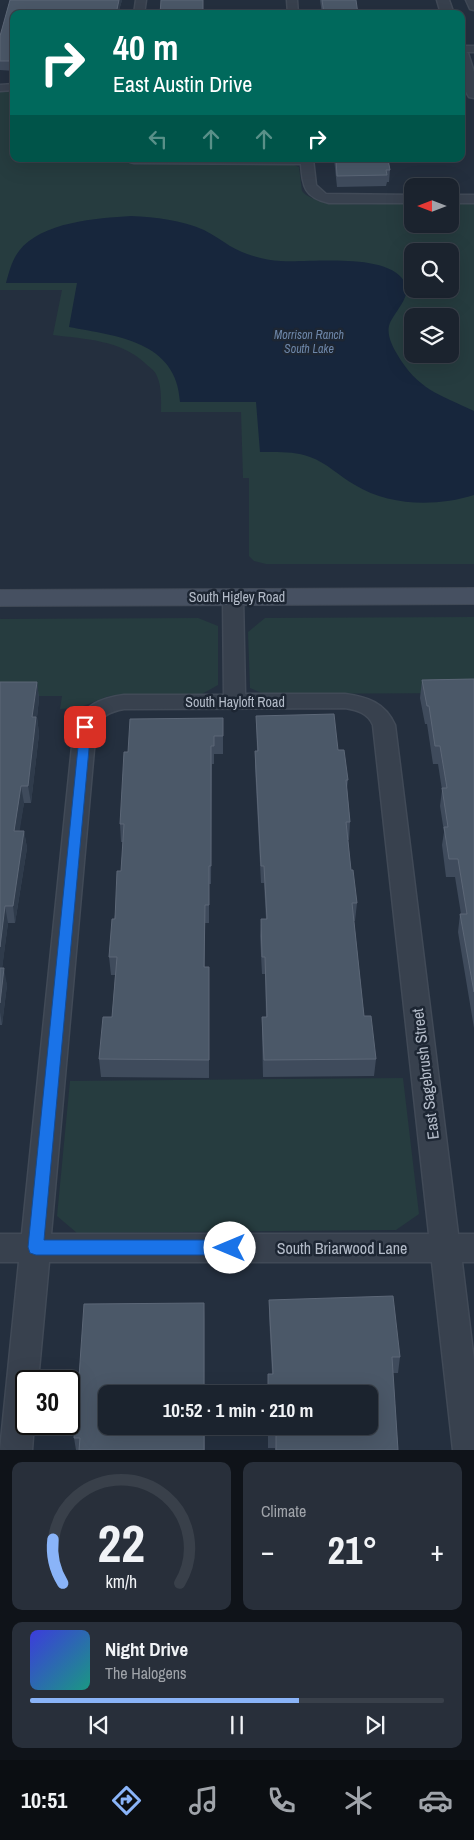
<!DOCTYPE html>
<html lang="en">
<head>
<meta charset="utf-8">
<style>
	:root { --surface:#1b232e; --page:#282f3a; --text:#f1f3f6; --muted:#a0a4aa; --line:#39404a; --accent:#8ab4f8 }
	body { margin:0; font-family:"Archivo Narrow",sans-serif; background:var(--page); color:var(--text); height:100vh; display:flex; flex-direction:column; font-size:19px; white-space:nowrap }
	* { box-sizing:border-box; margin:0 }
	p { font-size:16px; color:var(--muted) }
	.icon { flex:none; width:28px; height:28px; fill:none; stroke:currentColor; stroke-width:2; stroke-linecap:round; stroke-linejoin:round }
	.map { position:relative; height:1450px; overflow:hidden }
	.panel { display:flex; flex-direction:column; gap:12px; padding:12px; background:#0f1319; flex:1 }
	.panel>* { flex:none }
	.banner { position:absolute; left:10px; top:10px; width:455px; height:152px; border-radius:10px; box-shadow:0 5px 20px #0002,0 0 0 1px var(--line); background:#00695c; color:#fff; overflow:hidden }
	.needle { width:32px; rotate:270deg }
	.controls { position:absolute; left:404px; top:178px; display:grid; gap:10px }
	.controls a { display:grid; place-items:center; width:55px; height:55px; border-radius:10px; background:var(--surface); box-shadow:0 5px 20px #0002,0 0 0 1px var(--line); font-size:25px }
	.speed { position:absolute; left:15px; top:1370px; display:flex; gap:10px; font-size:25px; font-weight:700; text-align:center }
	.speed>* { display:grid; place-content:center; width:65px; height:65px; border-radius:50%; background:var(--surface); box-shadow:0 5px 20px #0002,0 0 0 1px var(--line); line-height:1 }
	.speed .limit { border:2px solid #111; border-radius:8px; background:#fff; color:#111 }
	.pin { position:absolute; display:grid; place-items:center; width:42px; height:42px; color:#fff; margin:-21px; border-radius:10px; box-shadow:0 2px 8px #0006 }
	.me { position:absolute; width:55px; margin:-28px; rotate:270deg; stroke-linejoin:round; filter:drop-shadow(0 0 4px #0008) }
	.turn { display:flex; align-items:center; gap:18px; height:105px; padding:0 20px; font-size:22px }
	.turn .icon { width:65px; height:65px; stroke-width:2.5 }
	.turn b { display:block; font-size:35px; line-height:42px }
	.lanes { display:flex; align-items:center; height:48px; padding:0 20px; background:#0003; justify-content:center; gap:25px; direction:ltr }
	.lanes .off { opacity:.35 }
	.big { font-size:38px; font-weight:800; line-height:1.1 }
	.panel .widget { flex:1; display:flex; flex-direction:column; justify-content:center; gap:8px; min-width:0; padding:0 18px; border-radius:10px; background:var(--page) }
	.panel .dial { align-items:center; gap:0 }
	.dial svg { height:130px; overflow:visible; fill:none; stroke:var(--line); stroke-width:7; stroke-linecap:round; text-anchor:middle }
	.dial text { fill:var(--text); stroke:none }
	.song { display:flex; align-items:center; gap:15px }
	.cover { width:60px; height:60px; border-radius:8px; background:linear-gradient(135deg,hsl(240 70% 55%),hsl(170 70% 35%)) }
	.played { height:5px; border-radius:2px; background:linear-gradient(90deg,var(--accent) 65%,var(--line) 65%) }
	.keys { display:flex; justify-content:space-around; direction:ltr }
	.heat { display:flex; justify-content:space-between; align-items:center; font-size:28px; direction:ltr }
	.panel .tiles { flex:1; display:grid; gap:12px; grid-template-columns:1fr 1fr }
	.widget:last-child { grid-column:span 2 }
	.trip { position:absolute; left:98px; top:1385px; width:280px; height:50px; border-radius:10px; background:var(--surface); box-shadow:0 5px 20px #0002,0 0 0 1px var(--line); font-weight:800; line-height:50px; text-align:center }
	.menu { display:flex; height:80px; justify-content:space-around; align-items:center; background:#0b0e12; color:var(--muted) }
	.menu .icon { width:35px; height:35px }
	.menu .selected { color:var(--accent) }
	.menu b { font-size:22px; color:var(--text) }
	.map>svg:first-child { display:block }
</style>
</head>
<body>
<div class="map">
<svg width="474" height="1450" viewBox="0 0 474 1450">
	<rect width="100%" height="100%" fill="#242f3e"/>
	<path fill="#263c3f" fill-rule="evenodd" d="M14 90V159H119L139 164H292L299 167 302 191C316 210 388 203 412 203V224H450V203H474V564H266L254 561 249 556V478H243L241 412H161C161 399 162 386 156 374 154 370 148 366 145 363 120 340 85 339 53 335L62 290H0V92ZM412 251H450V289H412ZM412 316H450V354H412Z
		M474 617V693L264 694 250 688 248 632 265 618Z
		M198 618 218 626V685L202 694 109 696 78 708 60 709 62 696H0V619Z
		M403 1078 419 1214 396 1230 77 1233 57 1216 70 1081Z"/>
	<path fill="#17263c" d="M131 216C156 217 181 220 204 230 214 235 222 241 230 246 246 255 263 260 281 261 310 263 386 252 404 281 414 296 393 312 389 326 387 335 392 346 397 354 418 390 439 394 474 411V495C436 507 389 506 355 485 339 476 327 463 310 457 294 451 277 452 260 452L256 402H180C177 341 116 336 69 327L77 283H6C9 272 12 260 19 251 41 222 97 218 131 216Z"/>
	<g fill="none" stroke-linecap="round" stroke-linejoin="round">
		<defs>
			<path id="minor" d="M136 0H146L144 14H134Z
				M287 0H297L298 14H288Z
				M461 46H474V52H461Z
				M14 84V90L0 91V85Z
				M128 159H313L316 185 326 194 412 195V203H329C304 197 303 187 301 164L134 163 130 162Z
				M450 195H474V203H450Z
				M233 591 240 593 243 597 245 694H345C368 697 385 703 395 725L458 1234H474V1262H462L474 1361V1450H453L432 1262H49L38 1381H26V1424H34L32 1450H0L19 1262H0V1234H22L74 727C84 705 101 698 124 695H224L223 597 226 593ZM345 708C357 710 368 713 373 725L429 1234H51L96 727C101 715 112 711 124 709Z"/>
			<path id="tertiary" d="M437 0H449L454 14H441Z
				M466 0H474V10L470 9Z
				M461 49 468 53 474 72V98L469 97C460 83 461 65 461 49Z"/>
			<path id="secondary" d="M474 588V604L0 606V590Z"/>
		</defs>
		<use href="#minor" stroke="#414a57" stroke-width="3"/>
		<use href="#tertiary" stroke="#414a57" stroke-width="3"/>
		<use href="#secondary" stroke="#414a57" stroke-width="2"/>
		<use href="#minor" fill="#38414e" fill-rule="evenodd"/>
		<use href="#tertiary" fill="#38414e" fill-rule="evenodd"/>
		<use href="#secondary" fill="#465061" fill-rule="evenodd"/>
	</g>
	<path fill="#3f4b5c" d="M10 0H122L118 14H14V71L0 70V36Z
		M320 0H356L358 14H322Z
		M334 159H388L390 170 389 182H387L386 186 337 187Z
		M474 679V1028L458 932 460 914H461L455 877H446L442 845 444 832 440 806 442 790 438 764H433L427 724H425L420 698 422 680Z
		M0 682H37L39 699 37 717 39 734 31 803H24L19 831H24L27 848 15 923H8L2 968 7 985 2 1025H0Z
		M256 716 338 750 348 780 347 788 350 822 349 840H348L351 870 357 903 355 921H354L364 1016 376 1059 374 1076 263 1077 262 1035V1017H266L265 974H262L260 936 261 919H266L264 883H261L255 768V751H257Z
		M223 718V754H214V764H212L211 884H209V923H205V967L209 985V1078L101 1077 99 1059 112 1017 115 975H111L109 957 121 871 123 842H121L120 824 128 752Z
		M269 1300 400 1357 398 1373H393L398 1450H275V1448H268V1426H369V1394H268V1374H272L269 1316Z
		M205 1319 106 1426H205V1450H76L74 1438 79 1377Z"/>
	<path fill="#2f3b4b" d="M119 0H122L118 14H116Z
		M37 682 39 699 37 717 39 734 31 803 28 786 32 717Z
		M21 786 24 803 17 848 14 831Z
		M24 831 27 848 15 923 13 906Z
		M205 905V923L204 985V967Z
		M5 906 8 923 0 985V947Z
		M4 968 7 985 2 1025 0 1012V1003Z
		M204 1303 205 1319V1394H204Z"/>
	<path fill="#4b5868" stroke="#5c6777" d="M10 0H119L116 14H14V61H0V36Z
		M161 0H203V14H160Z
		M322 0H356L358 14H324Z
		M336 159H388L390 170H386L387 175 337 176Z
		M474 679V992L460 914H467L458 859H449L444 827H448L442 788H447L440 746H435L429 706H427L422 680Z
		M0 682H37L32 717H36L28 786H21L14 831H24L13 906H5L0 947Z
		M334 714 338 750H344L348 780H346L350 822H346L351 870H353L357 903H352L364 1016H371L376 1059 264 1060 262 1017H267L265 957H262L261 919H267L264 866H261L255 751H258L256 716Z
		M223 718V736H214V746H211V866H209V905H205L204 967H209V1060L99 1059 103 1017H112L117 957H109L112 919H115L117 871H121L124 824H120L124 752H128L130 719Z
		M0 968H4L0 1003Z
		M393 1296 400 1357H392L398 1450H276V1433H268V1426H369V1394H268V1374H273L269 1300Z
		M204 1303V1394H106V1426H204V1450H79L80 1438H74L77 1378 79 1377 84 1304Z"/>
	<path fill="#1a73e8" stroke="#114b97" d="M85 723 91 727 44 1240H230L236 1242 238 1248 236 1253 230 1255H36L30 1253 28 1247 80 727Z"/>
	<g text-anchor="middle" stroke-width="5" stroke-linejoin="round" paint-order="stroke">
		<g font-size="12" font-style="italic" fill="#6d86a8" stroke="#1d2633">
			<text x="309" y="339">Morrison Ranch<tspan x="309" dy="14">South Lake</tspan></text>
		</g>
		<g font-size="14" fill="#b4bcc9" stroke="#1d2633">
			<text x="237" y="602">South Higley Road</text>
			<text x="235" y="707">South Hayloft Road</text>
		</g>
		<g font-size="16" fill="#b4bcc9" stroke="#1d2633">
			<text transform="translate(425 1074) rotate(-97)" y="6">East Sagebrush Street</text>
			<text x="342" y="1254">South Briarwood Lane</text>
		</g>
	</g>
</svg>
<div class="controls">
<a><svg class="needle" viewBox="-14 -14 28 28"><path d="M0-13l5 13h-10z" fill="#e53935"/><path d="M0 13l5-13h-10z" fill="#a0a4aa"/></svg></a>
<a><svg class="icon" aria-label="search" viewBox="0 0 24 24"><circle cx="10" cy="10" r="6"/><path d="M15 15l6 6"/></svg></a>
<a><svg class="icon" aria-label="layers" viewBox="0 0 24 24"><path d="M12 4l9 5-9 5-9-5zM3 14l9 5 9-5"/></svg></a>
</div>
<div class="speed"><div class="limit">30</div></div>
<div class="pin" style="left:85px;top:727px;background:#d93025"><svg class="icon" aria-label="arrive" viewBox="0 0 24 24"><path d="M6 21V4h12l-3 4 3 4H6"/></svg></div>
<svg class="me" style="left:230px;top:1248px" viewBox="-20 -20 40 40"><circle r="19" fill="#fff"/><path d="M0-13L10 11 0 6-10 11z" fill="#1a73e8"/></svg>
<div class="trip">10:52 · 1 min · 210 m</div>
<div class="banner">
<div class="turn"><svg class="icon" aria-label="right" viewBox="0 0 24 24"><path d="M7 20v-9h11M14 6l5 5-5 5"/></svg><div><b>40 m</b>East Austin Drive</div></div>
<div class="lanes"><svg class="icon off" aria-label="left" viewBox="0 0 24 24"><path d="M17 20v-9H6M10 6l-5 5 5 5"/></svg><svg class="icon off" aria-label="ahead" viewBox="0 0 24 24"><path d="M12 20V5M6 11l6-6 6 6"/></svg><svg class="icon off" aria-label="ahead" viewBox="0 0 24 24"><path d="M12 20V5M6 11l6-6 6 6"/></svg><svg class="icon" aria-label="right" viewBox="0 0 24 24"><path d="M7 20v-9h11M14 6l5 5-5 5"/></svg></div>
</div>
</div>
<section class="panel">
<div class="tiles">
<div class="widget dial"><svg viewBox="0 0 100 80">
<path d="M14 69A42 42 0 1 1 86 69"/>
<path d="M14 69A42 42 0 0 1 8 42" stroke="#8ab4f8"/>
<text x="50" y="56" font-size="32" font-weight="700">22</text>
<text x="50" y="72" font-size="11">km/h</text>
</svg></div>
<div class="widget"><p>Climate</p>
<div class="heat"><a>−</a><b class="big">21°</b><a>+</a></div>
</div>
<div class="widget">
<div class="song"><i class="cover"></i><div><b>Night Drive</b><p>The Halogens</p></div></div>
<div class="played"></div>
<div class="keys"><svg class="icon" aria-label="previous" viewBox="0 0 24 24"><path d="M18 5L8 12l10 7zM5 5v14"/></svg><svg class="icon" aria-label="pause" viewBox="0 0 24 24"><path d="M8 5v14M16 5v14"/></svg><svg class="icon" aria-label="next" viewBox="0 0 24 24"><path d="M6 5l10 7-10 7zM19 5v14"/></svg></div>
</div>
</div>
</section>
<nav class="menu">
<b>10:51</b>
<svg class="icon selected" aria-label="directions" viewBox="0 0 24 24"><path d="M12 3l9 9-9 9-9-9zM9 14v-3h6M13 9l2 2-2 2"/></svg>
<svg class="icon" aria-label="music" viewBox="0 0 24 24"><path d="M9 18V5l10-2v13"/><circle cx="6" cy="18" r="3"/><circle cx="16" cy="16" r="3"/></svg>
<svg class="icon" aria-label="phone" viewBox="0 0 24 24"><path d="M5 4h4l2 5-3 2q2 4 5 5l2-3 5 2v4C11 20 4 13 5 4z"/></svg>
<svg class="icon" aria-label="climate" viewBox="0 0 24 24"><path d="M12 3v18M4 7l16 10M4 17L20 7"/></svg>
<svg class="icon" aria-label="car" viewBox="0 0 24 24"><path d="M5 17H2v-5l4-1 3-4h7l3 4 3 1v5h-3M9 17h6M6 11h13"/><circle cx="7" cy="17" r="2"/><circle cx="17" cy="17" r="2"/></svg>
</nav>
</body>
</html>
